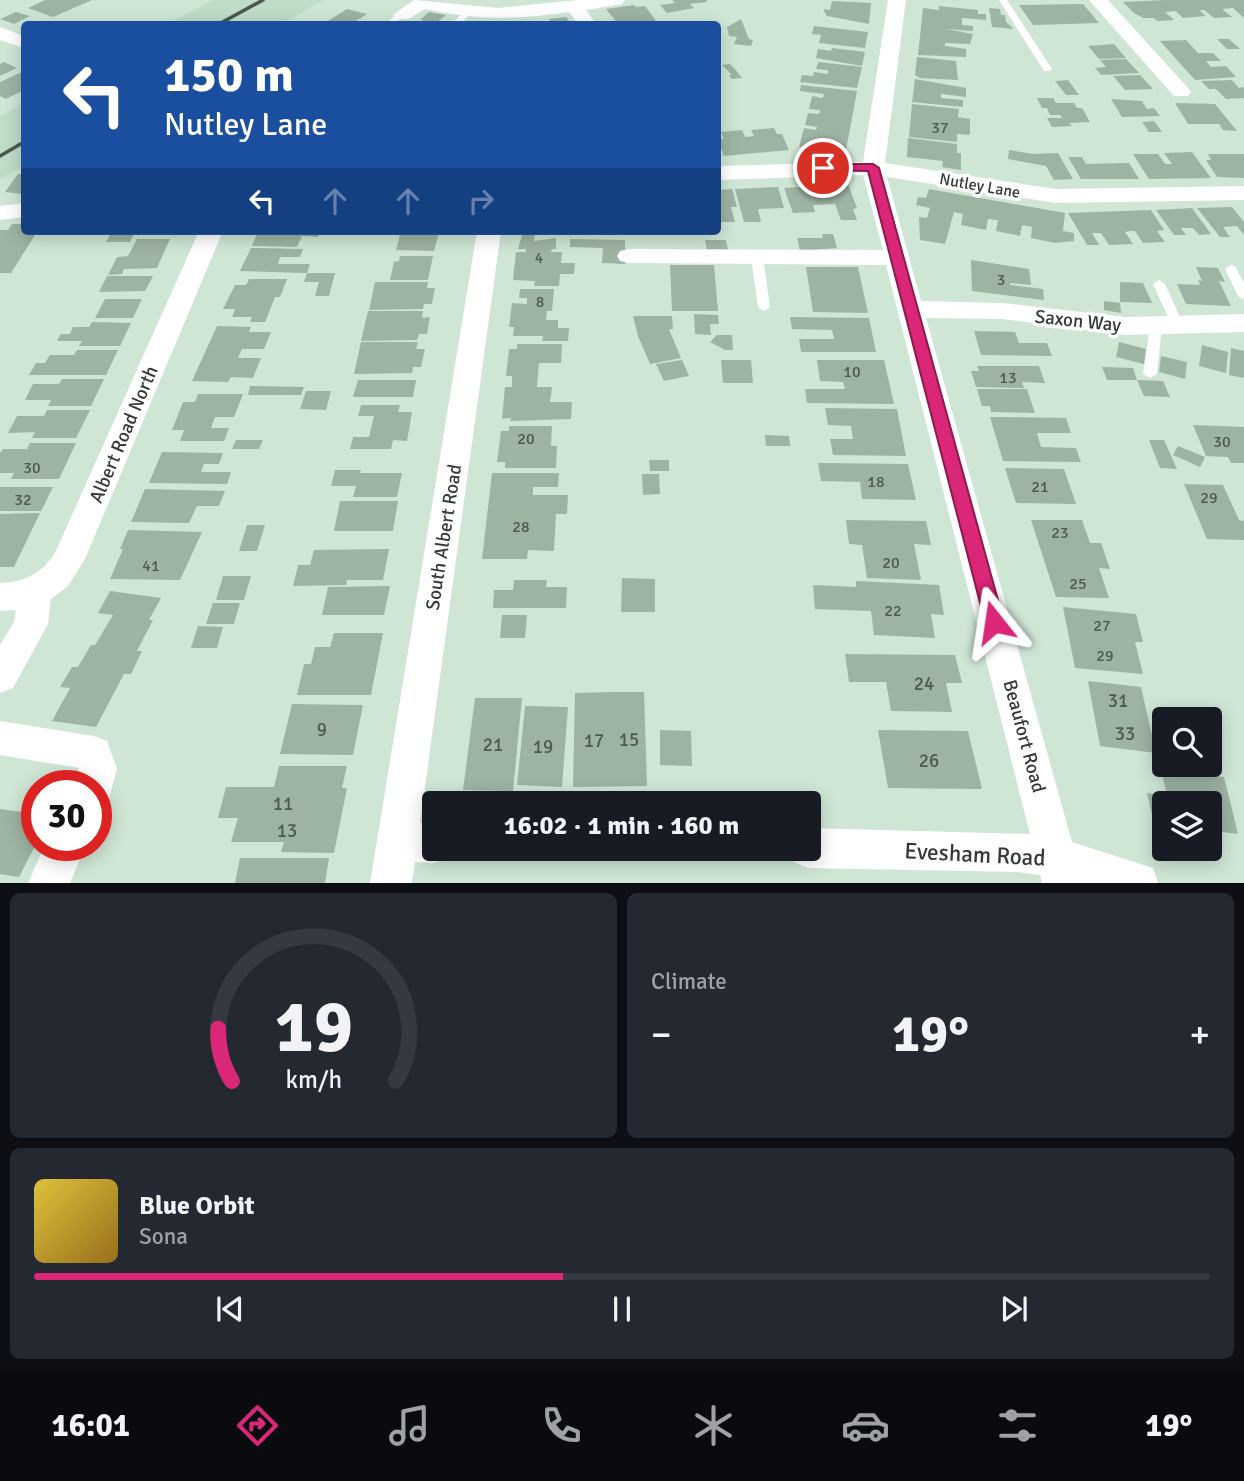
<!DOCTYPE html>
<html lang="en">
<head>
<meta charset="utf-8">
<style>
	:root { --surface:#171b24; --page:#242831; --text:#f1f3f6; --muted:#9ea1a6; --line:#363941; --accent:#db2777 }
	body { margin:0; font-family:Signika,sans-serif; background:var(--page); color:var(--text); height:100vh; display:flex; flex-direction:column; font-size:26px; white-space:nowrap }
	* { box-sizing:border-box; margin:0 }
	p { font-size:23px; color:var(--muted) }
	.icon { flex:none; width:38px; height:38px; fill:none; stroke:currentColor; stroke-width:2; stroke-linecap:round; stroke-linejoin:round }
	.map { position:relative; height:883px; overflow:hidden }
	.drawer { display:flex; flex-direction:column; gap:10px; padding:10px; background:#0d0f14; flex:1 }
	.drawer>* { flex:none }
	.hud { position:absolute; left:21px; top:21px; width:700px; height:214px; border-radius:7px; box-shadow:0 4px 18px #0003; background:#1a4fa0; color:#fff; overflow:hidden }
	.buttons { position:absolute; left:1152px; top:707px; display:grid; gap:14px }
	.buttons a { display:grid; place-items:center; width:70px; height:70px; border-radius:7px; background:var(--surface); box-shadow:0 4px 18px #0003; font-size:35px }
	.speed { position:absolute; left:21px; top:770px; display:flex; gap:14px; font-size:35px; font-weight:700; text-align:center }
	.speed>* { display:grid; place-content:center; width:91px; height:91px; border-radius:50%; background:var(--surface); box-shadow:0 4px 18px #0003; line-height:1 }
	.speed .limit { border:10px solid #d22; background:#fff; color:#111 }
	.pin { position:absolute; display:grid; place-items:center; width:60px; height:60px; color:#fff; margin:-30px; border:4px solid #fff; border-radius:50%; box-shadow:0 2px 7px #0007 }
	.me { position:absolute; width:77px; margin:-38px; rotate:345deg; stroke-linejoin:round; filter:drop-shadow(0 0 5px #0008) }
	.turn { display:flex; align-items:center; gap:24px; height:147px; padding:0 28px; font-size:32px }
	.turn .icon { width:91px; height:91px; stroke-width:2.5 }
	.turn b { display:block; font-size:49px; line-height:60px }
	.lanes { display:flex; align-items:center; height:66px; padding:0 28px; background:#0003; justify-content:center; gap:35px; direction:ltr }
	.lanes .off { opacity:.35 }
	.big { font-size:52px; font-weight:700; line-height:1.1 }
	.drawer .widget { flex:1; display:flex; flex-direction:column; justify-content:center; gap:10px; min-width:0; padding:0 24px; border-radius:10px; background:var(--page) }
	.drawer .dial { align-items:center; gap:0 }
	.dial svg { height:182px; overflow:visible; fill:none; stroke:var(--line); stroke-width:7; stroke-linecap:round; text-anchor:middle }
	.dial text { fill:var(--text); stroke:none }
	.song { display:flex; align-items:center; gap:21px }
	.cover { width:84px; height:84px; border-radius:10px; background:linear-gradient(135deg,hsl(50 70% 55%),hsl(40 70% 35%)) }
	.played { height:7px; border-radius:4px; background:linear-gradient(90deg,var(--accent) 45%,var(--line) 45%) }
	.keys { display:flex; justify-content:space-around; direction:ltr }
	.heat { display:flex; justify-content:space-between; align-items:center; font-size:38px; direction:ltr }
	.drawer .tiles { flex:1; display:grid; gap:10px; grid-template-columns:1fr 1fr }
	.widget:last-child { grid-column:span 2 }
	.trip { position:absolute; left:422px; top:791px; width:399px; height:70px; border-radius:7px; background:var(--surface); box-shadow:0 4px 18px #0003; font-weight:700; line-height:70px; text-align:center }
	.menu { display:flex; height:112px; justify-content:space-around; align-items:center; background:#090b0e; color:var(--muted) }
	.menu .icon { width:49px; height:49px }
	.menu .on { color:var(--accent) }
	.menu b { font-size:32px; color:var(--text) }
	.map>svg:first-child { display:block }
</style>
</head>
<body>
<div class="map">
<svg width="1244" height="883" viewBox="0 0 1244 883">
	<rect width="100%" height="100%" fill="#cfe6d5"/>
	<path fill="#bfdcc6" d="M213 0H324L281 24H168Z
		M24 102V166L0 179V117Z"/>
	<path fill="#9eb4a3" d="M45 0H92L53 17 28 8Z
		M672 0H707V2L690 4 694 8 667 13 660 5 675 3Z
		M1164 0H1244V18L1233 8 1222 9 1232 17 1214 18 1204 10H1199L1206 16 1183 18 1176 11 1165 12 1174 20 1157 21 1154 18H1144L1135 14 1123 2Z
		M832 1 871 3 869 24 827 16 823 9 830 10Z
		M1083 4 1099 23 1033 25 1019 5Z
		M634 5 636 7 645 6 656 21 618 24 606 9Z
		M939 6 978 10V14H986V20L962 18V25L973 26V31L946 29 973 34 970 44 945 43V46L966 49V57L918 55 923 8 939 10Z
		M989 8 1000 9 1001 15H1005L1006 22 1014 29 992 27Z
		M347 9 367 14 351 24H323Z
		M16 12 30 16 14 24 0 19Z
		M429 12 446 15 436 23 420 20Z
		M566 17 571 24H552L549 19Z
		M741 19 749 39 753 40 751 46 734 44 737 37 729 36 727 27Z
		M814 26 868 32 865 48 819 43 821 35 812 34Z
		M1217 39H1229L1240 49H1227Z
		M1186 40 1198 53H1213L1221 61H1206L1211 67 1226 66 1236 77 1195 80 1160 41Z
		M1114 44 1126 58 1099 59 1088 46Z
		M832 48 865 52 862 66 816 58 818 49 831 51Z
		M917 57 956 61 958 80 920 78 915 75Z
		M1126 59 1139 73 1101 75 1095 68 1106 67 1100 60Z
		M4 62 17 68 0 76V64Z
		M818 62 862 67 857 88 800 82 802 75 813 76 814 72 828 74V70L816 69Z
		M730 64 735 69 742 78 732 79 729 75H732L722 65Z
		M24 71V90L6 99 0 96V82Z
		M1140 75 1153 89 1125 90 1113 76Z
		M915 79 966 88V97L941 94V98L963 100V107L912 102Z
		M1068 80 1079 95H1066L1055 81Z
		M1232 80 1239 88 1244 87V98L1226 99 1216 89H1209L1201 81Z
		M801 85 857 91 846 150 799 147 804 128 816 130 817 127 805 125 808 113 819 114 820 110 809 109 812 96 823 98 824 94 800 91Z
		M1037 98H1053L1056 103H1074L1077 108H1082L1090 122 1069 123 1072 126 1052 127 1047 118H1062L1060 115H1050L1047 108H1042Z
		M1111 99 1142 101 1147 109 1154 108 1160 116 1122 117Z
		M1175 103 1215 104 1237 131 1223 130 1219 124H1188Z
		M912 104 959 109 958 117 970 119V135L957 134V142L909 137Z
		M1154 121 1162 132H1149L1142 122Z
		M774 128 777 134H782L789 150 724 156 718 139H724L721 132 742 130 745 137 754 136 751 130Z
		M908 138 957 144V153H961V170L942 167 943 161 907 157Z
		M1009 150 1033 154 1058 153 1073 179 1054 180 1046 166 1008 159Z
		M1192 152 1211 178 1149 179 1133 154H1158L1165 164H1172L1164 153Z
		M1208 154H1244V178L1217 177 1206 160H1211Z
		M1068 157H1082L1086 164 1129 163 1139 179H1081Z
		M18 174H24V194L5 192Z
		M848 184 857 208 853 209 857 220H841L835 204 813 205 815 212 793 213 784 188Z
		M778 187 784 208 758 209 761 222H744L735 189Z
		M732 189 737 207H731L735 222H721L718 217V190Z
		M929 189 1065 213 1063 231 1074 233V241L1055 243 1031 238 1032 227 1022 225 1020 236 996 231 998 220 988 219 986 230 961 225 963 214 954 212 945 244 920 240 919 217 927 218 930 208 916 205 918 197 926 198Z
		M1232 207 1244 222V235L1237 226 1223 227 1230 237H1220L1197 208Z
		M1192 208 1211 234 1199 235 1193 228H1181L1186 235H1174L1156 210Z
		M1151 210 1164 230 1157 231 1165 242 1143 243 1135 231H1130L1125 232 1133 244 1109 245 1101 233H1092L1099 245H1087L1068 213Z
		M12 224H24V231H50L48 235H35L11 273H0V230H8Z
		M112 231H135L130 242H106Z
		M258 231H320L318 237 302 236 297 247 252 246Z
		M401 231 439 232 434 251 396 250Z
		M523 232H535L534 241 556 238V249H552L551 252H562L561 263H575L574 274H560L559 286H534L535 281 513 280 516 252H526V249H518Z
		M822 234H833L837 248 800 251 797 238H823Z
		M137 239H170L157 268 124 269 122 274 108 275 117 257 128 256Z
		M570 239 625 240V264L602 263 603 248 570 247Z
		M705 240H726L728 250 707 251Z
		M251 248 303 249 300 257H280L278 264H310L307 273 240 271Z
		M400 256H433L428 280H390L394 262 399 261Z
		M971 260 1029 269 1031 285 1010 283V285L1043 289 1044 300 972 291Z
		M670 265H714L718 311H672Z
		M806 267H858L868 313 813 312Z
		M1196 267 1218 268 1225 282 1219 281 1231 306 1186 304 1177 284 1200 285 1198 280 1202 281Z
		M307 273H335L329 296H315L319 282H304Z
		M107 276H153L145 291 99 292Z
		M249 279H287L280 297H275L265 322H250L252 317H232L235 309H223L235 285H246Z
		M375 282H428L427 288H435L432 304H424L423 309 369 310Z
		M1120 282 1143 283 1152 303 1120 302Z
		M520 289H554L552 311H547L546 320H558V328H569L568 341H542L543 336H513L514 327H509L512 303 527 304V298H519Z
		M105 299H142L133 318H95Z
		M1104 301 1120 303 1121 313 1104 310Z
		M368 311H423L422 318 430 317 427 334H419L417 340 361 341Z
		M694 314 718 315 719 324H710L711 335 695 334Z
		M633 316H672L673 329H669L681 358 650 364 638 336Z
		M790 317 869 318 876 352H801L799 339H834L832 330 792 329Z
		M92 322 131 323 120 346H79L82 341H57L61 334H70L73 327H89Z
		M217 326 251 327 249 332H271L264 349H242L238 358H261L253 378 231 377 228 382 192 381Z
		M974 331 1015 332 1019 343H1047L1052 356 981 355Z
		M717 335H732L733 350H725L710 342Z
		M361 342H418L416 349H425L421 367H413L412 373 354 374Z
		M1119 342 1146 349 1144 364 1116 357Z
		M517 344H562L561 363H539L537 387H552L550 402H572L571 419 510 421 511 418 502 419 505 387H512V376H506L509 349H517Z
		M1202 345 1228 352 1226 373 1199 366Z
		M1231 348 1244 351V378L1229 375Z
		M77 350H118L106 375H29L36 363H45L50 355H74Z
		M1161 356 1187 362 1185 379 1159 372Z
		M682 360 689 376 664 381 656 364Z
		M721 360H751L753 383H723Z
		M817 360H884L894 404 807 403 805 389H845L843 382 820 381Z
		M977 366H1039L1045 383 1022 382 1024 388 976 387 971 371H979Z
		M1102 367 1133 368 1137 380H1107Z
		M62 379H104L91 406H48L51 400H25L33 384H59Z
		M358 380H416L413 397H353Z
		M1137 380 1163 381 1170 397 1144 396Z
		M250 386 304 387 301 395H248Z
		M977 389H1027L1035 413 991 412 990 406H982Z
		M306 391H331L326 410 300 409Z
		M198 394H243L234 417H215L211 428H229L224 441H180L184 430H172L183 402H195Z
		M361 405H400L398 412H412L407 441 393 440 391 449H350L353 437H369L374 416H358Z
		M825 408 897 409 906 456 833 455 830 439H853L851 426 828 425Z
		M47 410H90L76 438H32L35 432 8 433 17 416H44Z
		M990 417 1066 418 1071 433H1037L1041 447 1076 448 1081 462 1003 461Z
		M1193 425 1244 427V463H1231L1228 457 1206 456Z
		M509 426H552L551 446H557L556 468H505V462H497L501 431H509Z
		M765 435 789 436 790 446H766Z
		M236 440H263L259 449H232Z
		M1149 440H1164L1177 469 1160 468Z
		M30 443H76L59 479H11L14 473H0V453L3 449H27Z
		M1178 446 1205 457 1200 467 1173 455Z
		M162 452 223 453 219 464H204L201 472H231L227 484 149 483Z
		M649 460H669V471H650Z
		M818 463 908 464 916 500 862 499 860 482 821 481Z
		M1005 468 1064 469 1076 504 1016 503Z
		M335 470H361L360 473H402L397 497H353L356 486H331Z
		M492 473H559L558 487H533V495H568L567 514H556L554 551 528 550 527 559H482Z
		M642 474H659L660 494 643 495Z
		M1184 484 1223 485 1239 520 1244 521V540L1207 539Z
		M0 487H53L41 511H0Z
		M145 489 225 491 219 506H197L189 523 131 522Z
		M340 501H398L393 531H334Z
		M40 513 14 567H0V514Z
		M846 520 926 521 931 545 914 544 921 580 867 578 862 545 849 544Z
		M1031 520H1082L1090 543H1101L1110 569 1099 568 1109 598 1056 597Z
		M247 525H265L257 551H239Z
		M128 530 202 532 180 580 110 579 123 549H120Z
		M389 549 383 580H347L346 585 293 586 298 565H310L314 550Z
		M223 576H251L244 600H216Z
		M622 578 655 579V612H621Z
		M514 580H547L546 587H567L566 608H493L494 590H513Z
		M856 581 939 585 944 615 931 614 935 638 874 635 871 611 815 609 813 585 856 587Z
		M390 586 384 615H322L328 587Z
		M110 591 161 598 149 620H153L137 651H142L131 674H124L96 727 52 721 70 688 60 687 72 667H78L91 645H95L113 615 98 613Z
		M213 603H240L234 624H206Z
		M1063 607 1136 614 1143 642H1135L1143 674 1075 668Z
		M502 615H527L525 638H500Z
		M198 626 223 627 217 648H191Z
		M334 633H383L371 695H297L304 664H311L315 647H330Z
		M845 654 955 655 962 683H946L952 712 891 711 886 682H849Z
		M1088 681 1141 687 1156 753 1100 746Z
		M613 692H644L647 786 573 787 575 693Z
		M475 698H522L513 791 463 790Z
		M292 704 363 705 353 755 280 754Z
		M525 706 568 707 562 787 517 785Z
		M660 730 691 731 692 766 660 765Z
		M878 730 968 731 982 789 888 788Z
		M279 766H347L342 788H347L334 853 281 852 284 842H231L238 818H218L226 787H274Z
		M1161 770 1224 777 1238 834 1209 830V803H1164V824L1154 823 1147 793 1167 795Z
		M0 809 36 814 30 826 37 827V842L19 877 0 874Z
		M240 858H329L325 883H235Z"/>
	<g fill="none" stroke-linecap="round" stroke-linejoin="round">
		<path fill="#fff" fill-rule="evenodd" d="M999 0H1007L1052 69 1050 71H1044Z
			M465 11 472 13 460 24H451Z
			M399 13 406 15 393 24H384Z
			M757 253 763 257 770 307 764 311 758 307 751 257Z
			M1231 265 1235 266 1244 283V300L1238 296 1225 269Z
			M1159 280 1165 284 1184 326 1182 329 1178 330 1172 326 1153 284Z
			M1156 322 1162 326 1157 374 1150 378 1143 374 1150 326Z"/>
		<path fill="#fff" fill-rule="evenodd" d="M414 0 498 8 578 0H625L622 4 586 10 596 24H578L569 12C519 20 474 20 425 9L409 19H395L393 15Z
			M888 0H906L885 163 1056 189 1244 186V200L1056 203 887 177 921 301 1002 303 1125 317 1244 314V332L1125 335 1002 319 926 318 1072 842 1153 868 1158 883H1042L1040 875 1017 872 808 868 794 862 788 849H808V828L1030 834 886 265 629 263 620 261 617 256 620 251 629 249 883 250 863 175 718 180V166L863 162Z
			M1089 0H1108L1188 88 1191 92 1188 96H1174Z
			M0 27 24 36V48L0 40Z
			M24 203V217L0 220V206Z
			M199 231H223L85 559 68 586 51 599 48 624 13 688 0 693V645L14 622 16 610 0 611V583C25 582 41 574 55 553Z
			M477 231H501L420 823H434V849H452L448 857 434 863 415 862 412 883H370Z
			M0 721 94 736 107 741 117 768 109 799 96 804V786H76L79 768 0 755Z
			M45 845H86L70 883H28Z"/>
		<path stroke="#4c584f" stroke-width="3.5" d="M219 24 263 0
			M0 156 24 142"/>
	</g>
	<path fill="#db2777" stroke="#8e194d" stroke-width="2" d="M823 164H873L879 168 1004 622 1001 627 994 629 988 627 985 622 868 171 819 170 817 168Z"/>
	<g text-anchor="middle" stroke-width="7" stroke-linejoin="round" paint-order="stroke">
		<g font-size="16" fill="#4d5950">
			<text x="940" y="133">37</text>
			<text x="539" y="263">4</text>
			<text x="1001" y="285">3</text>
			<text x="540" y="307">8</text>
			<text x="852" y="377">10</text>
			<text x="1008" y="383">13</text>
			<text x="526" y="444">20</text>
			<text x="1222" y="447">30</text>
			<text x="32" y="473">30</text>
			<text x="876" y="487">18</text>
			<text x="1040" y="492">21</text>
			<text x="1209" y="503">29</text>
			<text x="23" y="505">32</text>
			<text x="521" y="532">28</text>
			<text x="1060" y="538">23</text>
			<text x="891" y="568">20</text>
			<text x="151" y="571">41</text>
			<text x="1078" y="589">25</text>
			<text x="893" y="616">22</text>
			<text x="1102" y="631">27</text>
			<text x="1105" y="661">29</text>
		</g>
		<g font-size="16" fill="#323b34" stroke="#fff">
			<text transform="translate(980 185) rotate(10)" y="6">Nutley Lane</text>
		</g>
		<g font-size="19" fill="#323b34" stroke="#fff">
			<text transform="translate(1078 320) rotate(6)" y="7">Saxon Way</text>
			<text transform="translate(123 434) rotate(-67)" y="7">Albert Road North</text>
			<text transform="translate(443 537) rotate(-81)" y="7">South Albert Road</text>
			<text transform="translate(1025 736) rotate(75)" y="7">Beaufort Road</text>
		</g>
		<g font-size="19" fill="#4d5950">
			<text x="924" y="690">24</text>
			<text x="1118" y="707">31</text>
			<text x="322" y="736">9</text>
			<text x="1125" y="740">33</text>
			<text x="629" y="746">15</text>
			<text x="594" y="747">17</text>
			<text x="493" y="751">21</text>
			<text x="543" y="753">19</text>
			<text x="929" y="767">26</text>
			<text x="283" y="810">11</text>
			<text x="287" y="837">13</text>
		</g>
		<g font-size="23" fill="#323b34" stroke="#fff">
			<text transform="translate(975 854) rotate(3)" y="8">Evesham Road</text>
		</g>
	</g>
</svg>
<div class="buttons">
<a><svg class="icon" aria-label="search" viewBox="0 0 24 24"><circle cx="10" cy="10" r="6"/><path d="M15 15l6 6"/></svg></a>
<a><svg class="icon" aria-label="layers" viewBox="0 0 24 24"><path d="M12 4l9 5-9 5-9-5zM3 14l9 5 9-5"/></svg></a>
</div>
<div class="speed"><div class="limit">30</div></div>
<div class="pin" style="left:823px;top:168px;background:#d93025"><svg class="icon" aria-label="arrive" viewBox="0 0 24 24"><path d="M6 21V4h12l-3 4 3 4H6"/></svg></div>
<svg class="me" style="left:994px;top:622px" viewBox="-20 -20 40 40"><path d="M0-17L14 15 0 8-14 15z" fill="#db2777" stroke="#fff" stroke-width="4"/></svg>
<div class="trip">16:02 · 1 min · 160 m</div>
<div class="hud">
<div class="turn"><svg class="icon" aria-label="left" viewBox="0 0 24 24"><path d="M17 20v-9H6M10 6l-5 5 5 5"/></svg><div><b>150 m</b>Nutley Lane</div></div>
<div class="lanes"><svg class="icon" aria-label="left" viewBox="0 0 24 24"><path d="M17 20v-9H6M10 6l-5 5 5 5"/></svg><svg class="icon off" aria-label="ahead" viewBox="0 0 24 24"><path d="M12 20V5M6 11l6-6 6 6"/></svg><svg class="icon off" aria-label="ahead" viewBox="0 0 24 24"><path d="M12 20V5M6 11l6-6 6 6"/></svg><svg class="icon off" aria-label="right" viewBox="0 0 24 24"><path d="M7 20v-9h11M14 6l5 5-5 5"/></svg></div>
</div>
</div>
<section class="drawer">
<div class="tiles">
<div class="widget dial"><svg viewBox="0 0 100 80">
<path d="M14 69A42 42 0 1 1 86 69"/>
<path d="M14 69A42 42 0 0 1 8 46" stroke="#db2777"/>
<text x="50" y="56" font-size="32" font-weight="700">19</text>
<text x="50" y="72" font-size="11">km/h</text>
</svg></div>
<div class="widget"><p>Climate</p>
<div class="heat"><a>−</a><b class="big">19°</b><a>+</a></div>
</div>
<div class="widget">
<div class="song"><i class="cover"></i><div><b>Blue Orbit</b><p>Sona</p></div></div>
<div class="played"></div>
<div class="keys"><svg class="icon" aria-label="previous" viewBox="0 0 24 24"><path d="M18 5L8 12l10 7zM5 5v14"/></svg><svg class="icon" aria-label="pause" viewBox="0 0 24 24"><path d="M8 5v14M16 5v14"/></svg><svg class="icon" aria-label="next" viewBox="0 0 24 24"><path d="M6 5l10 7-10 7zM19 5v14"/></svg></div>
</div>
</div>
</section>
<nav class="menu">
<b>16:01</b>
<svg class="icon on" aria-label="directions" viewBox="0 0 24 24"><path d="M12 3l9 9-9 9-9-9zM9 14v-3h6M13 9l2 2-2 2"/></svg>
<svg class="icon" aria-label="music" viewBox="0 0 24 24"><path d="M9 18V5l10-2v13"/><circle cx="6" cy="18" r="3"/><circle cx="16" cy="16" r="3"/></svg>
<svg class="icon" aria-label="phone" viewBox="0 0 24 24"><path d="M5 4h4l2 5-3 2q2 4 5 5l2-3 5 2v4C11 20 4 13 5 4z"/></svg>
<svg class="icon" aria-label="climate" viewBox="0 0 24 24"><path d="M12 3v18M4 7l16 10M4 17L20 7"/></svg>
<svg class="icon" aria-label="car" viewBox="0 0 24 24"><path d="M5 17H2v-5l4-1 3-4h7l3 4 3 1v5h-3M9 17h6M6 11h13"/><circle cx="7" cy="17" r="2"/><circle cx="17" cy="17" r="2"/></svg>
<svg class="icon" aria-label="filters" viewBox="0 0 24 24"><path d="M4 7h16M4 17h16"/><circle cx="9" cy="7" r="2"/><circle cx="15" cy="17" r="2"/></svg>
<b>19°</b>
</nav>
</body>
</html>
